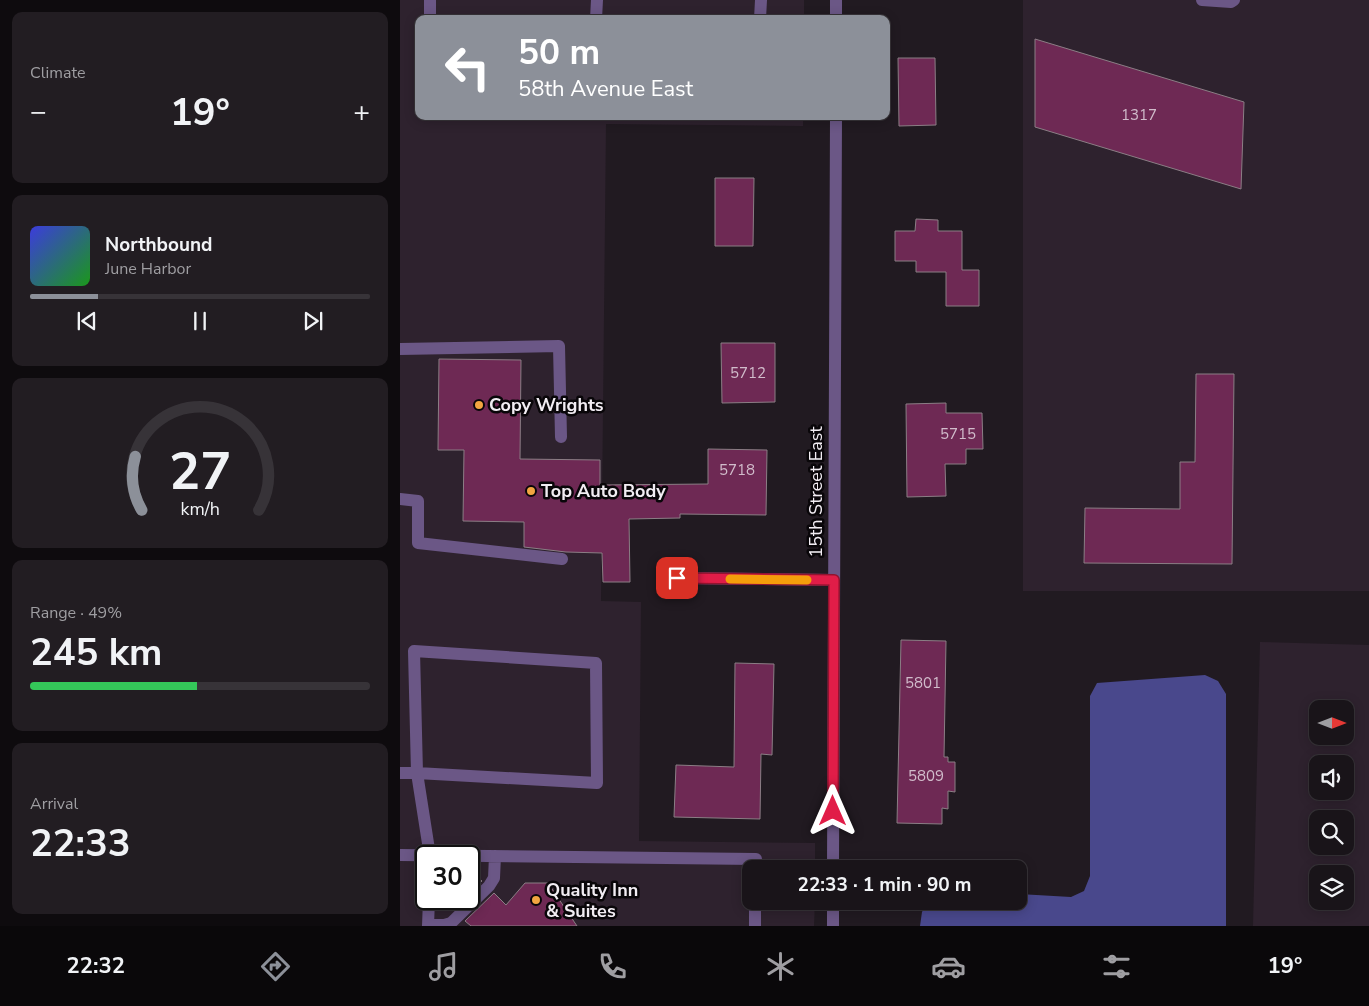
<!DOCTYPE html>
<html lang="en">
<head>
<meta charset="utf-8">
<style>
	:root { --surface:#191419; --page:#221d22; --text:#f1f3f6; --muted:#9f9ea2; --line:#373338; --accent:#8c9099 }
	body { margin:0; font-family:"Nunito Sans",sans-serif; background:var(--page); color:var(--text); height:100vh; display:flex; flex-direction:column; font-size:19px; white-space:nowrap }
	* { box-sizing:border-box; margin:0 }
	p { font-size:16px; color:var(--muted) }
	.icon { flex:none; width:28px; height:28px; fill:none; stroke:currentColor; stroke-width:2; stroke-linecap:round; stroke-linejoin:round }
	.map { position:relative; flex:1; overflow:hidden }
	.drawer { display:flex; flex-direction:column; gap:12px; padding:12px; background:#0e0b0e; width:400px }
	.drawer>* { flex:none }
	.guide { position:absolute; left:15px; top:15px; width:475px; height:105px; border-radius:10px; box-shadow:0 2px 12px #0003,0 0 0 1px var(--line); background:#8c9099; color:#fff; overflow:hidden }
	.needle { width:32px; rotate:90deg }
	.tools { position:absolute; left:909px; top:700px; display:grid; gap:10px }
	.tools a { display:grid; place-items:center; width:45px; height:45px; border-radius:10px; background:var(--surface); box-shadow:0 2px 12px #0003,0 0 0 1px var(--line); font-size:25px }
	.speed { position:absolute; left:15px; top:845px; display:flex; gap:10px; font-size:25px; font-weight:700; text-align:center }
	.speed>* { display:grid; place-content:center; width:65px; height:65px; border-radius:50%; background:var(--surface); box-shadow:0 2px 12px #0003,0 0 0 1px var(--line); line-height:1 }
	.speed .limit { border:2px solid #111; border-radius:8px; background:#fff; color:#111 }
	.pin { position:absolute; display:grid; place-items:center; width:42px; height:42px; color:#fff; margin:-21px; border-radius:10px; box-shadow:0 2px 8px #0006 }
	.me { position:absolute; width:55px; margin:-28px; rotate:0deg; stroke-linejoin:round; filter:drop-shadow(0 0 4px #0008) }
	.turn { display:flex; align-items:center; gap:18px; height:105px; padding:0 20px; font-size:22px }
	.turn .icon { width:65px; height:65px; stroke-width:2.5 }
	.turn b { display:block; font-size:35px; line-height:42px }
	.big { font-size:38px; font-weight:700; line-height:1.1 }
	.drawer .tile { flex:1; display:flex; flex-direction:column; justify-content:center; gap:8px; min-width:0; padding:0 18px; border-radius:10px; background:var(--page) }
	.drawer .dial { align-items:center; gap:0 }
	.dial svg { height:130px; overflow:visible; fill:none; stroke:var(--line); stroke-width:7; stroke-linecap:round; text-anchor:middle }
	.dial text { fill:var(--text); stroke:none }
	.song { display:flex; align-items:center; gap:15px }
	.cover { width:60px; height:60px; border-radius:8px; background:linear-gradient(135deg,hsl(240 70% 55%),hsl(120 70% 35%)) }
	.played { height:5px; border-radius:2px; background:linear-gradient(90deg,var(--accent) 20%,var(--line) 20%) }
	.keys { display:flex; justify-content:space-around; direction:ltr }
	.heat { display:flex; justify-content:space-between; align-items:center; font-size:28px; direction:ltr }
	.charge { height:8px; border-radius:4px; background:linear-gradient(90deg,#34c759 49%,var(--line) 0) }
	.trip { position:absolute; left:342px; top:860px; width:285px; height:50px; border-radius:10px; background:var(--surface); box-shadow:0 2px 12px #0003,0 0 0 1px var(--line); font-weight:700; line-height:50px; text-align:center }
	.tab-bar { display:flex; height:80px; justify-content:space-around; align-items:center; background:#0a080a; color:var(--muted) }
	.tab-bar .icon { width:35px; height:35px }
	.tab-bar .active { color:var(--accent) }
	.tab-bar b { font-size:22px; color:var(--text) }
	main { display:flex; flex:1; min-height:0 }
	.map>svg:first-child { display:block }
</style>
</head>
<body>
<main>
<section class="drawer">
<div class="tile"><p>Climate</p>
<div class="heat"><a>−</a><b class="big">19°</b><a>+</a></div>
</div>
<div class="tile">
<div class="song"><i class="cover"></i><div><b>Northbound</b><p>June Harbor</p></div></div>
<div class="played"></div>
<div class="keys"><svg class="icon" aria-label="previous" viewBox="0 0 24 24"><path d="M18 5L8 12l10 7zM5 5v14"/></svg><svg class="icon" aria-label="pause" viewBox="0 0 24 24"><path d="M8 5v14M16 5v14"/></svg><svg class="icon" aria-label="next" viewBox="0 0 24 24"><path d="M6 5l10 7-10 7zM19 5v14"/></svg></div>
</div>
<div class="tile dial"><svg viewBox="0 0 100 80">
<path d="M14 69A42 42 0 1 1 86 69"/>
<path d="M14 69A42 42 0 0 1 10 36" stroke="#8c9099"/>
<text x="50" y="56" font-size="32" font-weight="700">27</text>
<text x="50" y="72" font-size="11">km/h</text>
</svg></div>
<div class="tile"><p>Range · 49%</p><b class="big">245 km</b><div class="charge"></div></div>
<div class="tile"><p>Arrival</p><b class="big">22:33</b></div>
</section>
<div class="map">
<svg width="969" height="926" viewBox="0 0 969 926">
	<rect width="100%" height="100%" fill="#211a21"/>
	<path fill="#2e222e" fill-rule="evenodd" d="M0 0H404V19H19V116H403V126L206 124 201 601 241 602 239 841 415 843V869H351V901H415L414 926H0ZM26 856H69V899H26Z
		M623 0H969V591H623Z
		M860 642 969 645V926H853ZM918 709H945V736H918ZM918 764H945V791H918ZM918 819H945V846H918ZM918 874H945V901H918Z"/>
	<path fill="#49488c" d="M805 675 818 681 826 694V926H520L522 912 528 901H619V894L671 897 684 891 690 876V696L697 683Z"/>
	<path fill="#6e2954" stroke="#8b7e85" d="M635 39 844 102 841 189 635 127Z
		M498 58H535L536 125 499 126Z
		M315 178H354L353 246H315Z
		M516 219 538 220V231H562V270H579V306H546V272H516V261H495V231H515Z
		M321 343H375V402L322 403Z
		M39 359 121 360 120 459 200 460V485L308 484V449L367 450 366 515 280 514V518L229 519 230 582H203L202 553 166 552 124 547V522L63 521 64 450H38Z
		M796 374H834L832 564 684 563 685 508 780 509V462H795Z
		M546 403V413H582L583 449H566V464H545L546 496 507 497 506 404Z
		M501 640 546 641 544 757H548V762H555V792L548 791V809L542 808V824L497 823Z
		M335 663 374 664 372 755 361 754 360 819 274 817 276 765 334 767Z
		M69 868 82 881 69 894Z
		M125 883H148L177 926H71L65 921 94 893 106 905Z
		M43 899H64L54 909Z"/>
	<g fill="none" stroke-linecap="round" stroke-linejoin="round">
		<path stroke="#6b5786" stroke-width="12" d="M30 0V19
			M802 0 831 2 834 0
			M196 19 197 0
			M360 19 361 0
			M0 349 159 346 161 437
			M0 499 18 501V543L162 559
			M0 773H17L197 783 196 663 14 651 17 773 30 856
			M0 855 356 859V869
			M28 925H44L51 923 89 886 94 878 95 856
			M28 926 29 899
			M355 926V901"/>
		<path stroke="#6b5786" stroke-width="12" d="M436 19V0
			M277 578 434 580
			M433 869 436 116
			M433 926V901"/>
	</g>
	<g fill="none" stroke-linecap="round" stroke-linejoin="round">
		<defs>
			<path id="route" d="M277 578 434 580 433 811"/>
		</defs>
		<use href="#route" stroke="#92132f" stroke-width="12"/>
		<use href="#route" stroke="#e11d48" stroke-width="9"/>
		<path stroke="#f59e0b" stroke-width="9" d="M330 579 407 580"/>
	</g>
	<g fill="#f2a541" stroke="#090609" stroke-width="2">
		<circle cx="79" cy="405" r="5"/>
		<circle cx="131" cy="491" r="5"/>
		<circle cx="136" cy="900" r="5"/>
	</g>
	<g text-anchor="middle" stroke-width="5" stroke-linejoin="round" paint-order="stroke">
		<g font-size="15" fill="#d1bccb">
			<text x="739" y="120">1317</text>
			<text x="348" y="378">5712</text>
			<text x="558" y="439">5715</text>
			<text x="337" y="475">5718</text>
			<text x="523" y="688">5801</text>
			<text x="526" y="781">5809</text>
		</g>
		<g font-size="18" font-weight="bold" fill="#f2edf3" stroke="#090609" text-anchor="start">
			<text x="89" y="411">Copy Wrights</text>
			<text x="141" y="497">Top Auto Body</text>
			<text x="146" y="896">Quality Inn<tspan x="146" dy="21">&amp; Suites</tspan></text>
		</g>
		<g font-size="18" fill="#f2edf3" stroke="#090609">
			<text transform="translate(416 492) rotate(-90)" y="6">15th Street East</text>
		</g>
	</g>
</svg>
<div class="tools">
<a><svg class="needle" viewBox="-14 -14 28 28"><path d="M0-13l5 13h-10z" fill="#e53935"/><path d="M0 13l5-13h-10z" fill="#9f9ea2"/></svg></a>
<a><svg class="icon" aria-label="sound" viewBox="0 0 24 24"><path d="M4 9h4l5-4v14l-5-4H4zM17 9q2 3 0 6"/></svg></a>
<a><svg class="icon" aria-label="search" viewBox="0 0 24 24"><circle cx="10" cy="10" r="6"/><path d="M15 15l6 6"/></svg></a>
<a><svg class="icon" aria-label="layers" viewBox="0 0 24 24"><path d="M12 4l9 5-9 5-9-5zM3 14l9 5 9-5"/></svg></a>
</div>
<div class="speed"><div class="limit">30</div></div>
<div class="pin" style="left:277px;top:578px;background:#d93025"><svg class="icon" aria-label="arrive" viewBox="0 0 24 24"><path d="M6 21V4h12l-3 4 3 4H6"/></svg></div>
<svg class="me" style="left:433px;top:811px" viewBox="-20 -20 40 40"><path d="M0-17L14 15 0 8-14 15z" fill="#e11d48" stroke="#fff" stroke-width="4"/></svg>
<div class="trip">22:33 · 1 min · 90 m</div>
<div class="guide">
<div class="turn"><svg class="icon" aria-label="left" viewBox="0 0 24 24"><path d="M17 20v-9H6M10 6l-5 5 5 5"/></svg><div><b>50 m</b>58th Avenue East</div></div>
</div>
</div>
</main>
<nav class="tab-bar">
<b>22:32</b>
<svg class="icon active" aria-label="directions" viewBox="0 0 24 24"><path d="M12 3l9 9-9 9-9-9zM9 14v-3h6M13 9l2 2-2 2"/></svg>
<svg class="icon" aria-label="music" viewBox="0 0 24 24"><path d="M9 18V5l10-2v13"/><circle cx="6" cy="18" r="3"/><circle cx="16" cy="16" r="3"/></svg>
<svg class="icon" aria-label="phone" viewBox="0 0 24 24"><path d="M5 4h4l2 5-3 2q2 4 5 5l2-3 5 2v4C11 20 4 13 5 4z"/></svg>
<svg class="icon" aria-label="climate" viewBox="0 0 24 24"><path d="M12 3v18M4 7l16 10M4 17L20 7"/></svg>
<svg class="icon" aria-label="car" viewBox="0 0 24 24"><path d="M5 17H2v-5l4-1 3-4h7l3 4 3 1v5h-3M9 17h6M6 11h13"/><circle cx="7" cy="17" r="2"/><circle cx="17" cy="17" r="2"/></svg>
<svg class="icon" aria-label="filters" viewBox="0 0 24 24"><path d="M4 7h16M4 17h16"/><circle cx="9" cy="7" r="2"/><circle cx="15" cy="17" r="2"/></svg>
<b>19°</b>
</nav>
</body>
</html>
